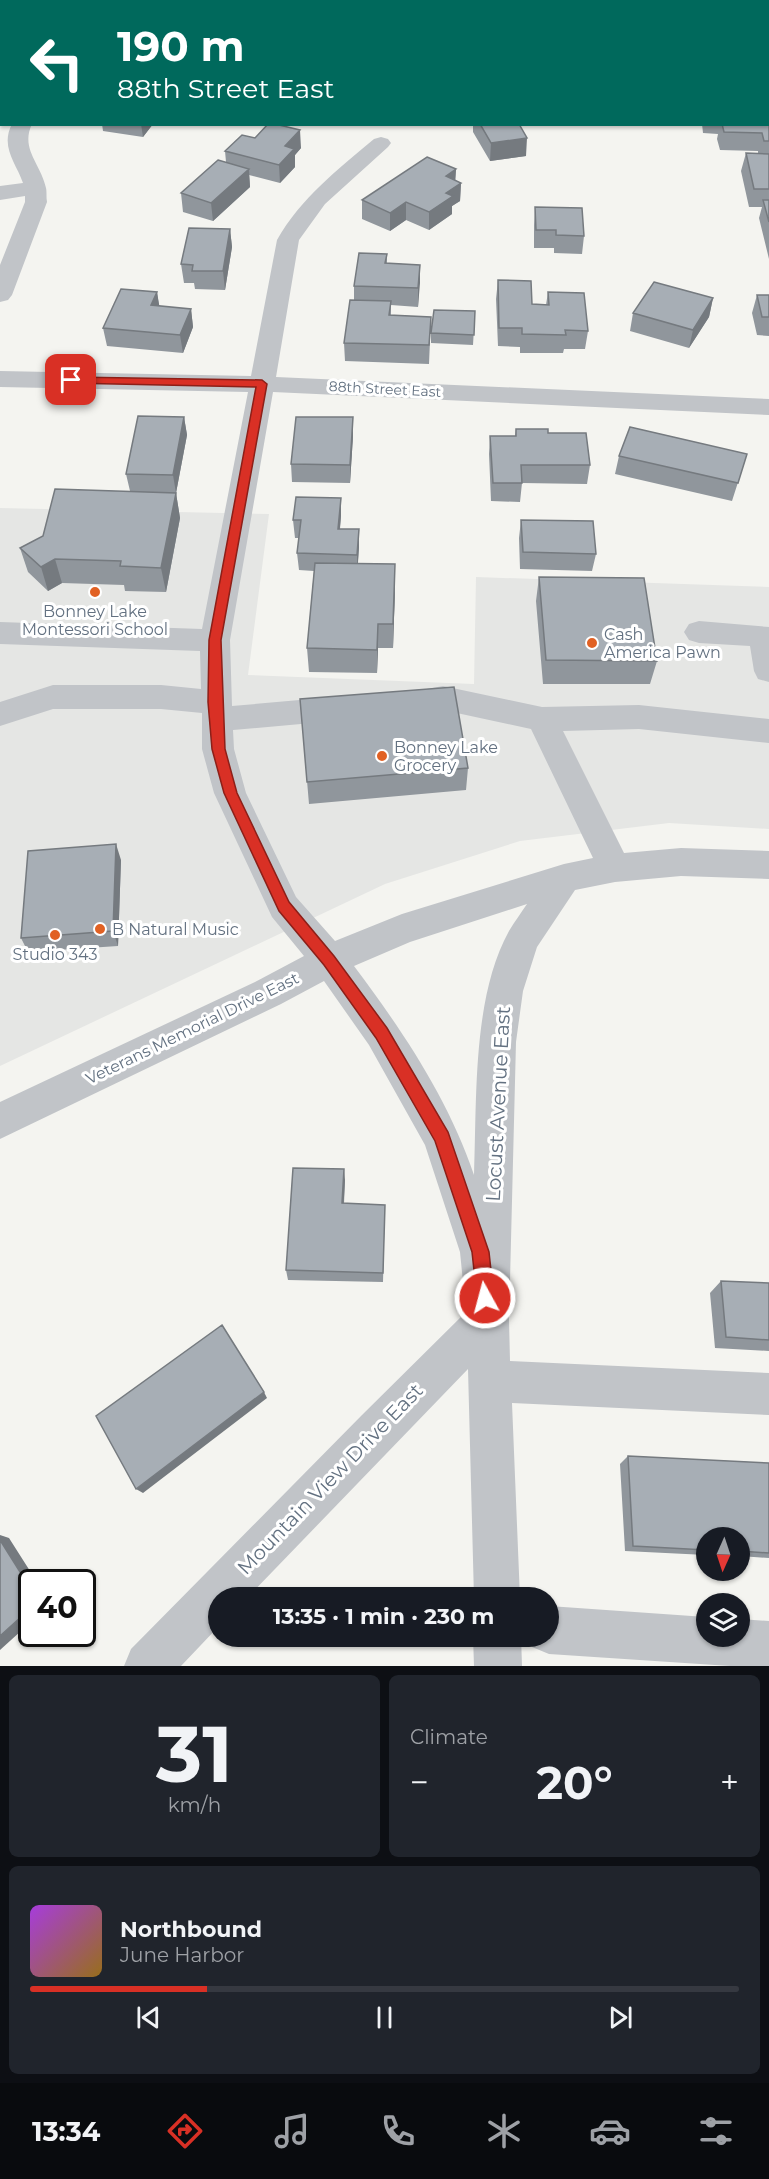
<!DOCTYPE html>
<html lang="en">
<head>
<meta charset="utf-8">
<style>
	:root { --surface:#171b24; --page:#20242c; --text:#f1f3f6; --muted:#9ea1a6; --line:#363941; --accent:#d93025 }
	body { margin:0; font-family:Montserrat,sans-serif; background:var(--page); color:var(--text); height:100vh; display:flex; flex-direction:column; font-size:22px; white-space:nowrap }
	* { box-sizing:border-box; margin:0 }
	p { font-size:20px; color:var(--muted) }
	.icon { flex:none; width:33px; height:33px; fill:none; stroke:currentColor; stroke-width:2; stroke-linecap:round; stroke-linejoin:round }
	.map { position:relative; height:1666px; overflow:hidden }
	.side { display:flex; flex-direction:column; gap:9px; padding:9px; background:#0d0f14; flex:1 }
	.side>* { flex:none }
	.top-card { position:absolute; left:0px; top:0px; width:770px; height:126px; box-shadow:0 2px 4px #0004; background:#00695c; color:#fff; overflow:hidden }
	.needle { width:39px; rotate:183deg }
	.controls { position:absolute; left:696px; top:1527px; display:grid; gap:12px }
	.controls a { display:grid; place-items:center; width:54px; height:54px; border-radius:50%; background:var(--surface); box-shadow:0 2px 4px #0004; font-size:30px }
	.speed { position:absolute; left:18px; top:1569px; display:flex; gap:12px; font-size:30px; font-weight:700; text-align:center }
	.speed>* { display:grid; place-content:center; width:78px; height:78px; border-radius:50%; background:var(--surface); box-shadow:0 2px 4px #0004; line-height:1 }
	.speed .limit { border:3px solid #111; border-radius:9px; background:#fff; color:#111 }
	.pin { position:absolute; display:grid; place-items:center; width:51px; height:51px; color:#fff; margin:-26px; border-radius:12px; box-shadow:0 3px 9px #0006 }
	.me { position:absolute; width:66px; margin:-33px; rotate:353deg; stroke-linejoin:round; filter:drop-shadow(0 0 4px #0008) }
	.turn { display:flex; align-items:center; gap:21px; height:126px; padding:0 18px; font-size:27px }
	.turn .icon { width:78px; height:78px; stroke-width:2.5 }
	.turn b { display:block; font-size:42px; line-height:51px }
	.big { font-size:45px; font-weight:700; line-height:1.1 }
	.side .widget { flex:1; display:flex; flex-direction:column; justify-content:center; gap:9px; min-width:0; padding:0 21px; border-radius:9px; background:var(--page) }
	.side .dial { align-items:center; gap:0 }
	.dial b { font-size:78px; line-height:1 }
	.song { display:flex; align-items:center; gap:18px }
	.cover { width:72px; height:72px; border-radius:9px; background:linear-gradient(135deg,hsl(280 70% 55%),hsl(40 70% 35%)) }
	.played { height:6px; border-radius:3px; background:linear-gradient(90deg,var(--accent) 25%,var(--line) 25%) }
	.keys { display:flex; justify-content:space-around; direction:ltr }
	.heat { display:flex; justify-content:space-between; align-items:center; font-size:33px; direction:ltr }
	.side .tiles { flex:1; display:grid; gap:9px; grid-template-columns:1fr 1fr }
	.widget:last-child { grid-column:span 2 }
	.trip { position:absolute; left:208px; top:1587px; width:351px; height:60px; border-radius:30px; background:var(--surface); box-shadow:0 2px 4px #0004; font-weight:700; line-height:60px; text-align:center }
	.tabs { display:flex; height:96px; justify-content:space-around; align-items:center; background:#090b0e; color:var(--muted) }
	.tabs .icon { width:42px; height:42px }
	.tabs .active { color:var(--accent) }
	.tabs b { font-size:27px; color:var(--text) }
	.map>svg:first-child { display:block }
</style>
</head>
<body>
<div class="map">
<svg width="769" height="1666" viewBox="0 0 769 1666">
	<rect width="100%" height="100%" fill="#f4f4f0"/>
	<path fill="#e5e6e4" d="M0 508 269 514 248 675 474 684 476 577 769 587V829L669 823 520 841 385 884 0 1066Z"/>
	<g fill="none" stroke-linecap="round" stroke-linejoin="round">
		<path fill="#c1c4c8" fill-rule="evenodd" d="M107 0H125L106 2Z
			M768 25H769V37H768Z
			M12 124H32C20 149 41 164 46 188 47 192 46 197 47 202L12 295 8 300 0 302V265L25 202V196L0 200V186L23 183C16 163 0 147 12 124Z
			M381 137 388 139 391 143 388 147 325 204 299 240 276 377 769 399V415L273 392 230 640 232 706 345 696 356 700 360 708 356 716 345 720 233 730 234 749 246 793 296 897 335 941 402 914 564 864 593 858 531 729 443 710 411 714 400 710 396 702 400 694 443 686 542 707 639 705 769 719V743L639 729 563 731 624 853 681 848 769 851V879L681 876 615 882 575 890 537 947 523 991 516 1042 509 1320 510 1361 769 1373V1415L512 1403 520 1598H474L468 1369 247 1598H219V1626L181 1666H124L131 1649 362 1415 466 1312 460 1252 425 1145 369 1045 324 981 281 1004 0 1139V1102L255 982 304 956 272 917 214 793 202 749V713L161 709H53L0 726V702L53 685H161L201 689 200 651 0 644V622L202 629 248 392 0 387V371L251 376 277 240C301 198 337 170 374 139ZM527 904C521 913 515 921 509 931 472 998 477 1099 474 1175 448 1098 402 1030 354 966L410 942Z
			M699 621 769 627V682L758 679 754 671 750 646 699 643 689 640 684 632 689 624Z
			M549 1606 706 1617V1636H740V1619L769 1621V1666H730L549 1654 532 1647 528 1636H549Z
			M473 1636H521L522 1666H474Z"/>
	</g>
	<path fill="#90969c" d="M0 0H60L59 2H2V67H0Z
		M305 0H347V2H305Z
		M768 51H769V259L759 218 762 207H749L741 171 746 153 758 154V151L720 150 717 139 718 134 703 133 702 124H768Z
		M102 124H153L143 137 103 131Z
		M473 124H519L526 156 490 161 473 132Z
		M301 148 295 155V167L280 183 249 175 250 187 213 221 183 212 181 193 226 162 225 151Z
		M456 169 455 180 461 183 460 201 452 206V214L429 230 406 220 390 231 362 219V200Z
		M535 207 584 236 582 254 554 253V248H534V225Z
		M230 229 232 247 225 290 195 289 194 283H184L181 264Z
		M387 254V263L420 265 418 307 391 305V315L431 317 429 364 345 361 344 343 354 300V286Z
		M498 280 532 304 546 305 548 292 588 331 585 349H564L563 353H520V347L498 346 496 299Z
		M157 292 159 306 191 309 193 327 183 353 107 346 103 328Z
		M757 295H769V336L757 335 752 313Z
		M713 298 709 317 689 348 630 331 633 313Z
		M475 311 473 345 431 343V333Z
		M184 417 187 435 176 493 180 518 166 592 125 591 124 585 62 583 48 591 28 572 20 548 130 491 126 474Z
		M516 429 548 433 590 465 587 484 522 483 520 502 491 501 489 454 490 436H515Z
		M353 436 350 483 292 482 291 464Z
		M747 454 732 501 615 474 619 456Z
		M341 498V516L340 529 359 547 358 563 395 588 393 648H378L377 673 309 672 307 648 314 571 299 570 297 553 299 538H295L293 520Z
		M521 520 596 554 592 571 520 569 519 538Z
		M539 577 657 661 650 684H543L536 601Z
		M300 699 468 768 466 790 309 804Z
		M121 860 118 946 28 952 21 938Z
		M345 1180 344 1204 385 1205 383 1282 288 1280 286 1270Z
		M721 1281 769 1283V1351L715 1348 710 1293Z
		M628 1456 769 1463V1558L740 1556V1538H706V1555L625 1551 620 1464Z"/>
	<path fill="#757a7f" d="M33 0H45L46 2H31Z
		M141 124H153L143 137Z
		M300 130 301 148 295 155V167L280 183 279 165 285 146Z
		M527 138 526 156 490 161 491 143Z
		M249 169 250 187 213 221 211 203Z
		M456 169 455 186 461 183 460 201 452 206V214L429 230V212L446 176Z
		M406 202V220L390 231V213Z
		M230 229 232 247 225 290 223 271Z
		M420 265V283L418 307V288Z
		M157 292 160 310 151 305Z
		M713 298 709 317 689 348 693 330Z
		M191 309 193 327 183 353 180 335Z
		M184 417 187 435 176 493 173 475Z
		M353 417V436L350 483V465Z
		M176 493 180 518 166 592 161 568Z
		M341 498V516L338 547V529Z
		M359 529V547L357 573V555Z
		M55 559 62 583 48 591 41 567Z
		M395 564V588L393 648V624Z
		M378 624V648L377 673V650Z
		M116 844 121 860 118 946 113 931Z
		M344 1169 345 1180 343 1214 342 1203Z
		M264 1392 267 1398 143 1493 136 1489Z
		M0 1535 9 1538 37 1582H32V1591L0 1540Z
		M32 1607V1621L0 1650V1636Z"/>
	<path fill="#a7aeb5" stroke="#757a7f" stroke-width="1.5" d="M1 0H33L31 2H13Z
		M170 0H200L199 2H169Z
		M621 0H704L703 2H621Z
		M747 0H763L764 2H748Z
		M0 17H2V50H0Z
		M768 51H769V90H768Z
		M768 98H769V141H764L762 133 724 132 722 124H768Z
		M268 124H275L300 130 285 146 294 149 279 165 225 151 242 135 255 138Z
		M480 124H519L527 138 491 143Z
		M746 153 769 154V189H754Z
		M427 157 456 169 446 176 461 183 446 193 453 196 429 212 406 202 390 213 362 200Z
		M218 160 249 169 211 203 181 193Z
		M763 200H769V222Z
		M535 207 582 208 584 236 556 235V230H536Z
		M189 228 230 229 223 271H192L193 265 181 264Z
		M359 253 387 254 385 263 420 265 418 288 354 286Z
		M498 280 531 281 532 304 549 305 548 292 584 293 588 331 565 330 566 335 522 334V328H499Z
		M654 282 713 298 693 330 633 313Z
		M121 289 157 292 151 305 191 309 180 335 103 328Z
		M757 295H769V317H762Z
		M350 300 391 301 389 315 431 317 429 345 344 343Z
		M434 310 475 311 474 335 431 333Z
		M138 416 184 417 173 475 126 474Z
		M296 417H353L350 465 291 464Z
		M630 427 747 454 738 483 619 456Z
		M516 429H548V433H586L590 465H521L522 483H493L490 436H516Z
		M55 489 176 493 161 568 120 566 121 561 55 559 41 567 20 548 43 536Z
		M296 497 341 498 338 529H359L357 555 297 553 301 520H293Z
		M521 520 593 521 596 554 523 552Z
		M315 563 395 564 393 624H378L377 650 307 648Z
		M539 577 644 578 657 661 546 660Z
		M454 687 468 768 307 782 300 699Z
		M116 844 113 931 21 938 28 851Z
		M293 1168 344 1169 342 1203 385 1205 383 1273 286 1270Z
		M721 1281 769 1283V1340L726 1337Z
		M222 1325 264 1392 136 1489 96 1416Z
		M628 1456 769 1463V1553L740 1551V1538H706V1550L633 1546Z
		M0 1540 32 1591V1607L0 1636Z"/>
	<path fill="#d93025" stroke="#8d1f18" stroke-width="1.5" d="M71 377 262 380 267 384 221 640 225 749 237 793 289 902 334 956 387 1028 448 1132 489 1252 494 1298 491 1304 485 1306 479 1304 477 1298 472 1252 435 1141 376 1038 324 965 279 911 224 793 212 749 208 702 209 640 256 387 68 383V378Z"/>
	<g fill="#e16123" stroke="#fff" stroke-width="2">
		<circle cx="95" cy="592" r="6"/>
		<circle cx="592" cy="643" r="6"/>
		<circle cx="382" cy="756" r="6"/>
		<circle cx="100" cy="929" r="6"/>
		<circle cx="55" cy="935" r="6"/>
	</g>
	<g text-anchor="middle" stroke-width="6" stroke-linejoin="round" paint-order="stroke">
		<g font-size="14" fill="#637181" stroke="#fff">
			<text transform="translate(385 389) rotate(3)" y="5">88th Street East</text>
		</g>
		<g font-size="16" fill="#637181" stroke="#fff" text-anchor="start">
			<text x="95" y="617" text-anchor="middle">Bonney Lake<tspan x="95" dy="18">Montessori School</tspan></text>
			<text x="604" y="640">Cash<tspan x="604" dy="18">America Pawn</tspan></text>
			<text x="394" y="753">Bonney Lake<tspan x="394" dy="18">Grocery</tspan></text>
			<text x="112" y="935">B Natural Music</text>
			<text x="55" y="960" text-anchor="middle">Studio 343</text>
		</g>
		<g font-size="16" fill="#637181" stroke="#fff">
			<text transform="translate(192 1028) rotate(-26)" y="6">Veterans Memorial Drive East</text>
		</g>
		<g font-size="20" fill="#637181" stroke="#fff">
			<text transform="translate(498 1104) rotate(-87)" y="7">Locust Avenue East</text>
			<text transform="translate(330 1479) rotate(-46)" y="7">Mountain View Drive East</text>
		</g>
	</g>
</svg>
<div class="controls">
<a><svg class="needle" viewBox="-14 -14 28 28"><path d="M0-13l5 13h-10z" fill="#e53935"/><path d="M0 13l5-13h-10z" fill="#9ea1a6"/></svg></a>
<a><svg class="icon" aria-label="layers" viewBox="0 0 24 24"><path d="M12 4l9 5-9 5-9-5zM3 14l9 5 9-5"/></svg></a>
</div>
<div class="speed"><div class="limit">40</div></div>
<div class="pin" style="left:71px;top:380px;background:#d93025"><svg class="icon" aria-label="arrive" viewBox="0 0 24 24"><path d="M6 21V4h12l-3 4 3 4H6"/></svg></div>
<svg class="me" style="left:485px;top:1298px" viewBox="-20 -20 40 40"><circle r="17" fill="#d93025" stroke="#fff" stroke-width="3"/><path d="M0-11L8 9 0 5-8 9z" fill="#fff"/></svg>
<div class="trip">13:35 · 1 min · 230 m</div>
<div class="top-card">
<div class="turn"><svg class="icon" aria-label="left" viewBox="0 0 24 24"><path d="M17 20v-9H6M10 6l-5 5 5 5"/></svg><div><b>190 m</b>88th Street East</div></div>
</div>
</div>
<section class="side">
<div class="tiles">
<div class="widget dial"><b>31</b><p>km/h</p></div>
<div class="widget"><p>Climate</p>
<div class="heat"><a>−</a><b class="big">20°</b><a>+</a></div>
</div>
<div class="widget">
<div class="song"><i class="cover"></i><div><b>Northbound</b><p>June Harbor</p></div></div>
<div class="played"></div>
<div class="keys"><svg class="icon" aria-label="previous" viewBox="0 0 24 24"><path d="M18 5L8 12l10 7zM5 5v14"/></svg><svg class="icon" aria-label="pause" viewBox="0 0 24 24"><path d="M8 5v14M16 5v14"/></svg><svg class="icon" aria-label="next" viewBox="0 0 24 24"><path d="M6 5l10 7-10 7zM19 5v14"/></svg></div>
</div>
</div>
</section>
<nav class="tabs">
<b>13:34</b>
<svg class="icon active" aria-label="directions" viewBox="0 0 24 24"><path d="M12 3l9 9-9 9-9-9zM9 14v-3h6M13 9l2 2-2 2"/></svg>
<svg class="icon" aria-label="music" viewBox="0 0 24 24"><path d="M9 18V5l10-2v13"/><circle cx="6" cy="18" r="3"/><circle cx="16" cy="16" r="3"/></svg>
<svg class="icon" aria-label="phone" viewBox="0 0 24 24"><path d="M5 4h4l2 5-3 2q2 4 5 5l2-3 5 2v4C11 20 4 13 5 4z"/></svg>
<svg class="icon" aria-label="climate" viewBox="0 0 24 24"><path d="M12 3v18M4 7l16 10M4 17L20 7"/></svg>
<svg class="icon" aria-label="car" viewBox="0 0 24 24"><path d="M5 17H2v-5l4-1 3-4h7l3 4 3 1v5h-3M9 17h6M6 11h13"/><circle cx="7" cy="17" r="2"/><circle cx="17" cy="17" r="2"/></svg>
<svg class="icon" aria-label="filters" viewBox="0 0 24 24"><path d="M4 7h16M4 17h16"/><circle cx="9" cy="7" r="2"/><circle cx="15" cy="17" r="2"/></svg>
</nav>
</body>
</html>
